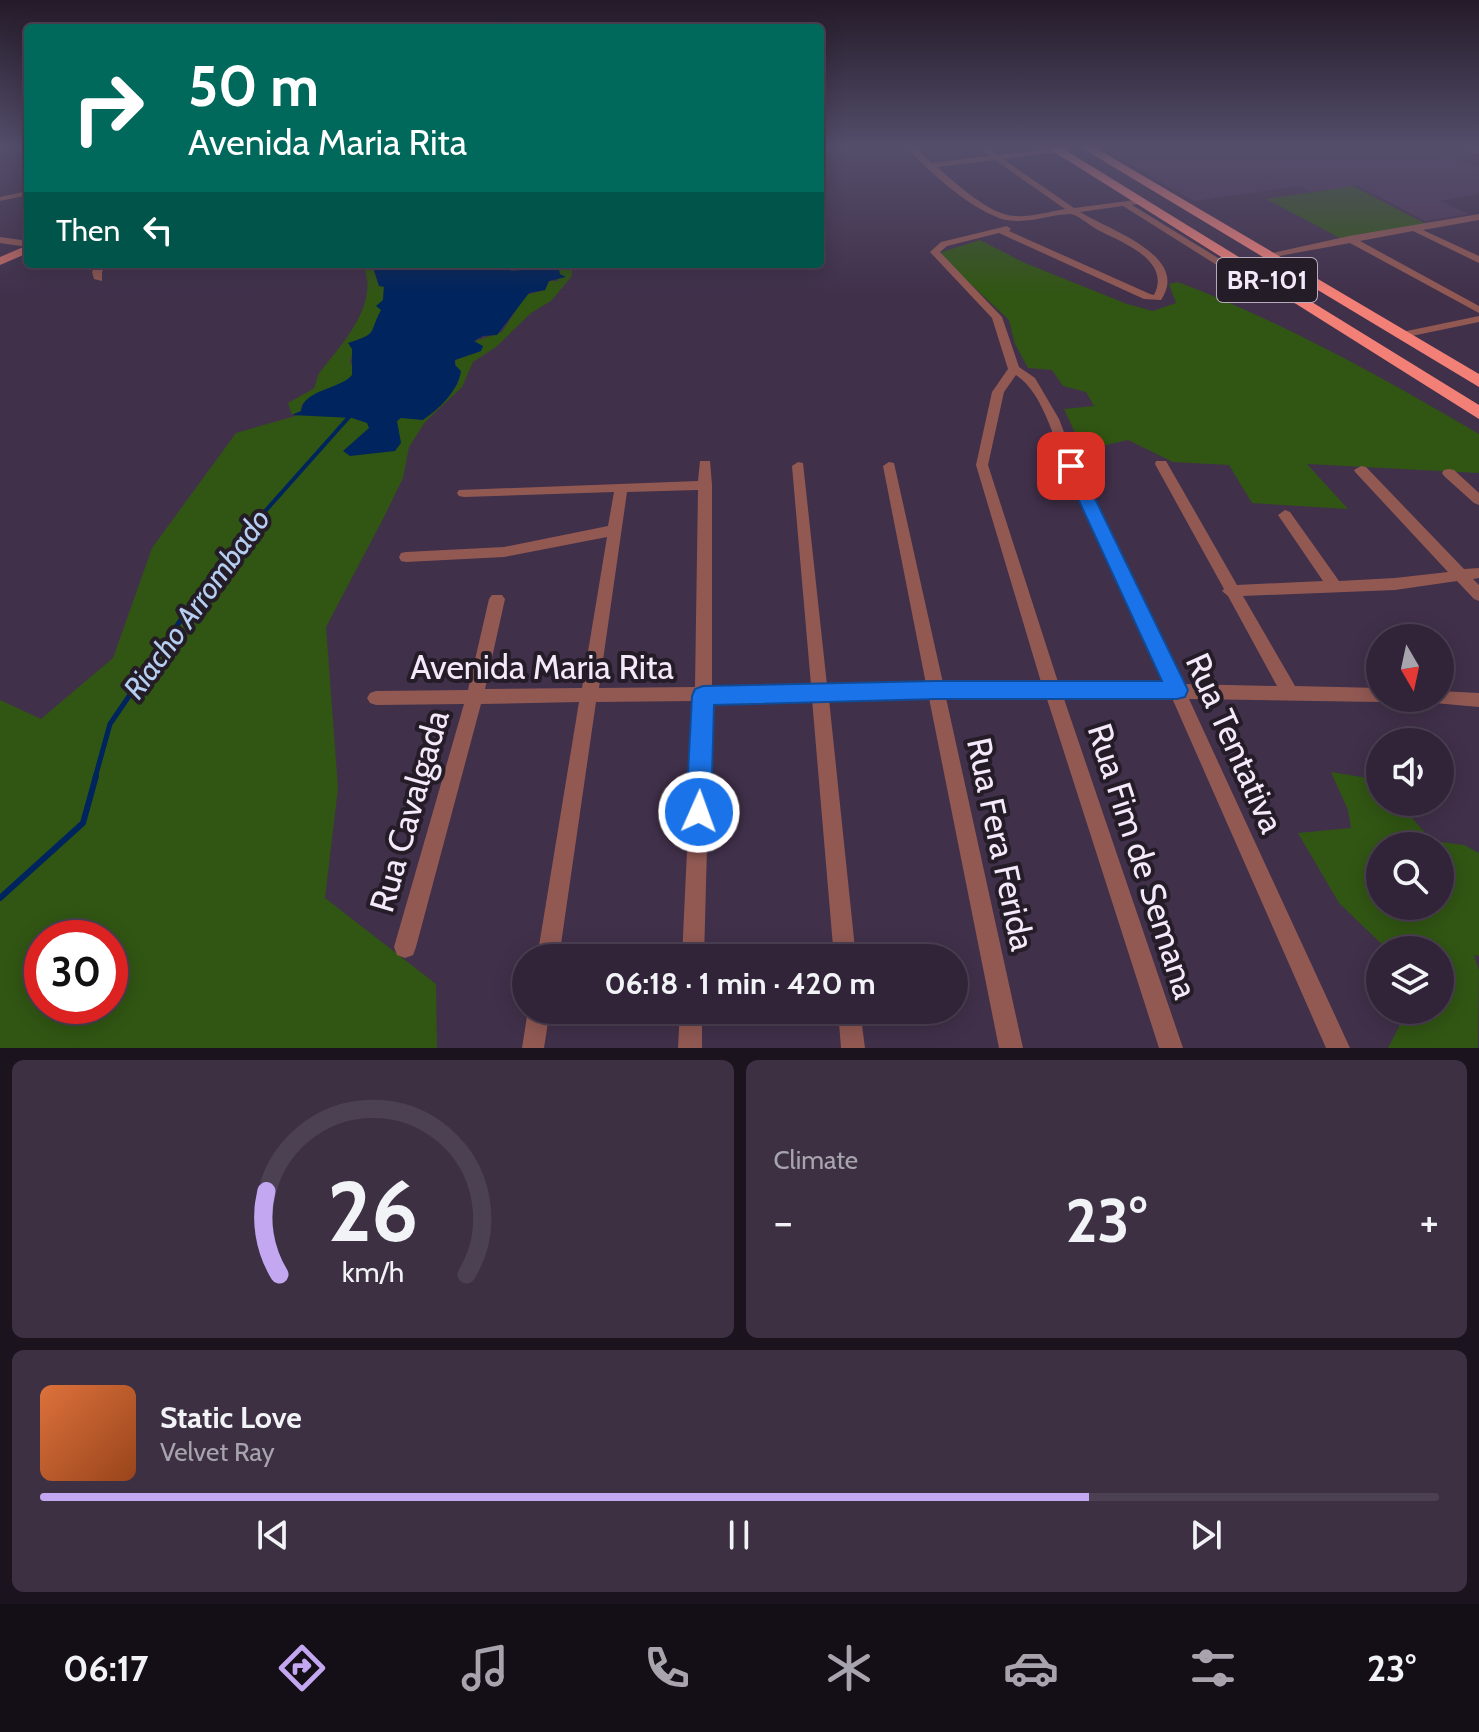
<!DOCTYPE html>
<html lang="en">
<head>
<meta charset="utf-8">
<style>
	:root { --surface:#312438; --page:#3d3043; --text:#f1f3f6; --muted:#a8a4ae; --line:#4c4153; --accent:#c4a7f1 }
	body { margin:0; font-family:Cabin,sans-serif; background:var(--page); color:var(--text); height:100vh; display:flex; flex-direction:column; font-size:30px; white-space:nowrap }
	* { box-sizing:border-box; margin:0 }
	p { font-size:26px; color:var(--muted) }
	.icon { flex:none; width:44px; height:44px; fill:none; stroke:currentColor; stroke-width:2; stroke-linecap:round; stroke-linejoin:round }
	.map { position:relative; height:1048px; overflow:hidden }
	.side { display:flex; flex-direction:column; gap:12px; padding:12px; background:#1b141f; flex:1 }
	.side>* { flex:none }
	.top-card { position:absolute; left:24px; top:24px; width:800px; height:244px; border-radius:8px; box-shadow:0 4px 20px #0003,0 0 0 2px var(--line); background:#00695c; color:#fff; overflow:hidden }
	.needle { width:52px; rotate:171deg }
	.controls { position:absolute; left:1366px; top:624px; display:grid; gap:16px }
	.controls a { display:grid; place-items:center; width:88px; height:88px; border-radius:50%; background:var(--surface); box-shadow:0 4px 20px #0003,0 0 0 2px var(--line); font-size:40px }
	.speed { position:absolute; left:24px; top:920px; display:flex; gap:16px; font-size:40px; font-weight:700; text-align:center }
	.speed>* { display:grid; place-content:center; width:104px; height:104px; border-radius:50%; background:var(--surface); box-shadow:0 4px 20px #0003,0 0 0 2px var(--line); line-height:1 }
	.speed .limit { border:12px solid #d22; background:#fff; color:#111 }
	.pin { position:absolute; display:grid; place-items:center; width:68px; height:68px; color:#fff; margin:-34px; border-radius:16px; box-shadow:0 4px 12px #0006 }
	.me { position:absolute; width:88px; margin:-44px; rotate:2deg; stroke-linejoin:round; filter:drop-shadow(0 0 6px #0008) }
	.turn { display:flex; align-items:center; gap:28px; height:168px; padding:0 32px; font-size:36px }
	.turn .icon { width:104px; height:104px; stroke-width:2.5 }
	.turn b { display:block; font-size:56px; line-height:68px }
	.then { display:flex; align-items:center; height:76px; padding:0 32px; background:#0003; gap:16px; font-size:30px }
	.big { font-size:60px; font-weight:700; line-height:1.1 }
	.side .tile { flex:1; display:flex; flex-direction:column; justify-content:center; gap:12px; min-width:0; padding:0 28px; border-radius:12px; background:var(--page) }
	.side .dial { align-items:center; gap:0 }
	.dial svg { height:208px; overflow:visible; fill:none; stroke:var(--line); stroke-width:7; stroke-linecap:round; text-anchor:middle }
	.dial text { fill:var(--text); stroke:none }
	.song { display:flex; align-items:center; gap:24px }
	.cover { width:96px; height:96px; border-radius:12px; background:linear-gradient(135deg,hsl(20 70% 55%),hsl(20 70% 35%)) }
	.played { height:8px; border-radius:4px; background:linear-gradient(90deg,var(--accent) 75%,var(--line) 75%) }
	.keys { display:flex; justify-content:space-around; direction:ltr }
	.heat { display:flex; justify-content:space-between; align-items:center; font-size:44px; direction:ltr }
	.side .tiles { flex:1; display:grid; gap:12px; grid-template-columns:1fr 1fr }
	.tile:last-child { grid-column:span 2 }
	.trip { position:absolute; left:512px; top:944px; width:456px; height:80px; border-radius:40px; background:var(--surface); box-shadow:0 4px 20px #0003,0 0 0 2px var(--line); font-weight:700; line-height:80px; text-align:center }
	.tabs { display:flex; height:128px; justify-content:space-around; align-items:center; background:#140e16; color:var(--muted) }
	.tabs .icon { width:56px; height:56px }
	.tabs .active { color:var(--accent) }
	.tabs b { font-size:36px; color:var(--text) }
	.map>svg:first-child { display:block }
</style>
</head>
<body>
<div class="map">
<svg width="1479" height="1048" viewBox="0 0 1479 1048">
	<rect width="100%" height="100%" fill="#41304a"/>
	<path fill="#4d3957" d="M1102 148H1430L1479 167V194L1440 201 1469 214 1425 221 1357 185 1312 192 1300 186 1194 201Z"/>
	<path fill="#315613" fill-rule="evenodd" d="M1353 186 1426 224 1340 238 1266 199Z
		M980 240 1025 263 1127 304 1153 311 1176 303 1169 284 1178 282C1283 322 1382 377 1479 434V473L1307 464 1348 509 1252 503 1229 465 1173 462 1128 440 1083 450 1064 409 1094 406 1086 392 1063 386 1052 370 1028 368 1015 344 1009 320 943 258 942 252Z
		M362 264H372L379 286H384C382 305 382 339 357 340L350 361 353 369 419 420 435 411 458 384 455 360 481 351 473 342 502 332 526 295 545 290 549 281H558V264L572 266V276L551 301 531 313 496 347 473 362 462 387 425 422 409 447 403 478 385 515 326 627 338 788 325 898 436 984 437 1048H0V700L41 719 113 658 152 548 236 433 306 413 333 388 315 394 302 404 301 411 292 415 288 403 313 389C318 382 315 379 320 372 342 344 382 302 362 264ZM42 938H110V1006H42Z
		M1331 772 1380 780V802H1398L1432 841 1464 845 1479 853V956L1474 955 1479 970 1478 1048H1388L1403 1019 1401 1010H1440V950H1388L1339 903 1298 833 1351 828 1348 810ZM1440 846V906H1380V846Z"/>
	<path fill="#00245d" d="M372 264H511L505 268 512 271 521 270 525 264H558L560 274 566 277 549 281 545 290 529 293 497 335 483 336 474 341 483 346 481 351 455 360V365L461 371C458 391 439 409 423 420L401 418 397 421 401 443 395 451 350 456 343 451 369 428 367 423 352 418 292 415 301 411C304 389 339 390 352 375V349L348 343C379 333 368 334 381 310L376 306 383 300 384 287 379 286Z"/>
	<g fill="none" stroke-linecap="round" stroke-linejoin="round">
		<path stroke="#00245d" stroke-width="4" d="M219 563 349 417"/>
		<path stroke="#00245d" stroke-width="5" d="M95 778 110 724 221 561"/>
		<path stroke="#00245d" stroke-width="6" d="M0 898 83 823 96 776"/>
		<path fill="#925953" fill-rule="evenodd" d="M906 148H914L932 163 989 156 979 148H987L998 155 1062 148V152H1059L1003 159 1074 208 1143 199V203L1132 205 1280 296 1301 298 1306 301 1301 304 1274 301 1123 206 1080 212C1109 230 1191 256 1161 300L1144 299 999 233 947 246 940 252 1002 317 1019 367 1035 378 1059 419 1077 466 1183 684 1277 686 1228 596 1222 591 1224 589 1155 464 1156 461H1166L1237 585 1323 581 1278 515 1285 510 1290 512 1339 581 1395 578 1448 572 1356 473 1354 470 1361 466 1366 467 1464 569 1479 568V578L1473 579 1479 585V601L1474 599 1457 581 1395 590 1243 596 1295 686 1380 688V698H1387L1386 700 1380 702 1189 699 1350 1048H1326L1172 698 1063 696 1183 1048H1159L1046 696 946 698 1023 1048H999L929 698 829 699 856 958H834L812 699 711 701 704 958H682L694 701 596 702 559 958H537L579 702 481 704 416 947 413 955 405 958 397 955 394 947 464 704 376 705 370 703 367 698 370 693 376 691 468 690 489 599 492 595H502L505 599 485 689 582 688 607 537 504 557 406 562 401 561 399 557 401 553 406 552 504 547 608 526 614 492 464 497 459 496 457 493 459 490 698 481 700 461H710L712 485V686L811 685 792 466 798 462 803 463 827 685 926 684 883 466 889 462 894 463 943 683 1041 682 976 465 992 392 1008 369 992 318 930 252 941 242 1007 226 1011 229 1009 231 1150 294 1154 295C1172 260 1121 242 1098 230 1090 226 1080 216 1071 214 1070 214 1060 215 1059 215 1040 218 1018 225 999 218 965 205 932 173 906 148ZM995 160 1065 209C1049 212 1031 217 1015 216 989 215 956 183 937 167ZM1016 375C1045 394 1055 446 1070 477 1102 546 1134 615 1166 684L1058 682 988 465 1004 392ZM698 490 695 687 599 688 627 492Z
			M1464 148 1479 149V154L1465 150Z
			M28 191V195L0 201V197Z
			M1479 214V220L1423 230 1479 256V263L1413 231 1360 241 1479 306V313L1350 243 1268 258 1263 255 1349 236Z
			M0 237 28 241V247L0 243Z
			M96 264H106L102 272V281L94 279 92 272Z
			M1479 316V322L1402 338 1397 335 1402 332Z
			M1449 469 1454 470 1479 493V505L1474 503 1444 476 1442 473 1444 470Z
			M1440 691 1479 693V707L1434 703 1431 698H1440Z
			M528 1010H550L544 1048H522Z
			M680 1010H702V1048H678Z
			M838 1010H860L865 1048H841Z"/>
		<path fill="#c36961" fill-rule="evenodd" d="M28 245V253L0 265V257Z"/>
		<path fill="#f28076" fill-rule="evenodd" d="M1048 148H1062L1479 405V419Z
			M1082 148H1096L1479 374V387Z"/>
	</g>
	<linearGradient id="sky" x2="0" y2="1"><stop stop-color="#241a29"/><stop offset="0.5" stop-color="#544e6b"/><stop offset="1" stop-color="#544e6b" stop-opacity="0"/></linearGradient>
	<rect width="1479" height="294" fill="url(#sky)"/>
	<path fill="#1a73e8" stroke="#114b97" stroke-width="2" d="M1071 460 1079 466 1188 690 1185 697 1177 699H936L714 705 711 812 707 821 699 824 690 821 686 812 692 696 695 689 703 686 936 681H1162L1063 466Z"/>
	<g text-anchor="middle" stroke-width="8" stroke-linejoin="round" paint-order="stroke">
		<rect fill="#241c27" stroke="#b6acbb" stroke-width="2" x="1217" y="258" width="100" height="44" rx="6"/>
		<g font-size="26" font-weight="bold" fill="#f4e9fa">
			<text x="1267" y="289">BR-101</text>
		</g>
		<g font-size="30" font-style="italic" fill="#b6cef1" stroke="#241c27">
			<text transform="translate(197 604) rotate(-54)" y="10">Riacho Arrombado</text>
		</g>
		<g font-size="34" fill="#f4e9fa" stroke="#241c27">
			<text x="542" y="679">Avenida Maria Rita</text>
			<text transform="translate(1235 743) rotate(66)" y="12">Rua Tentativa</text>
			<text transform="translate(409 811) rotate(-74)" y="12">Rua Cavalgada</text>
			<text transform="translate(1001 844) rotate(78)" y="12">Rua Fera Ferida</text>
			<text transform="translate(1143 861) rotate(72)" y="12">Rua Fim de Semana</text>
		</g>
	</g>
</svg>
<div class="controls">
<a><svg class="needle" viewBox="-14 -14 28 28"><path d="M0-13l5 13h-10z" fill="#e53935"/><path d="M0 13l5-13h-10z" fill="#a8a4ae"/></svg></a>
<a><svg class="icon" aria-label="sound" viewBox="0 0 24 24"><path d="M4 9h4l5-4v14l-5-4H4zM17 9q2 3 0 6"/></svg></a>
<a><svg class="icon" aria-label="search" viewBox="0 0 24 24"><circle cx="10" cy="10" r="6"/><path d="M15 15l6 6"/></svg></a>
<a><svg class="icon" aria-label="layers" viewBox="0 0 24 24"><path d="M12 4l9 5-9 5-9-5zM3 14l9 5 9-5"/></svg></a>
</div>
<div class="speed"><div class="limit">30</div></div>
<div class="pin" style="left:1071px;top:466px;background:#d93025"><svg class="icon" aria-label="arrive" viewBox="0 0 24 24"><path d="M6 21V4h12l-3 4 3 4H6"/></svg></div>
<svg class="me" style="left:699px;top:812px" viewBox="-20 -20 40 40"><circle r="17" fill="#1a73e8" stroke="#fff" stroke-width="3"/><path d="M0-11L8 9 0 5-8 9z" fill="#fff"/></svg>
<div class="trip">06:18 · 1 min · 420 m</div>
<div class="top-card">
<div class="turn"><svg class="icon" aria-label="right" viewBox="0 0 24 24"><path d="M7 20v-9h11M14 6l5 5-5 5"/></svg><div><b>50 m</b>Avenida Maria Rita</div></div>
<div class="then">Then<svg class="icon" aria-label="left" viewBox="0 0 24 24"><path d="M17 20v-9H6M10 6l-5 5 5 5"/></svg></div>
</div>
</div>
<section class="side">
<div class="tiles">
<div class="tile dial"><svg viewBox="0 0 100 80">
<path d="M14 69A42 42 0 1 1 86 69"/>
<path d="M14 69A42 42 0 0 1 9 37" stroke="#c4a7f1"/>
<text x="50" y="56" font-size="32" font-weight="700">26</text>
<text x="50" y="72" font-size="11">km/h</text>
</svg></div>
<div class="tile"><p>Climate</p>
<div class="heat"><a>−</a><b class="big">23°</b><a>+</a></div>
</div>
<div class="tile">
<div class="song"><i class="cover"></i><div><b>Static Love</b><p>Velvet Ray</p></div></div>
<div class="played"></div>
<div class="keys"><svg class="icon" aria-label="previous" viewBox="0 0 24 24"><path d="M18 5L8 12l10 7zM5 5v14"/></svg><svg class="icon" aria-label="pause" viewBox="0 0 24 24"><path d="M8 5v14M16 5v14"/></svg><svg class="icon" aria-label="next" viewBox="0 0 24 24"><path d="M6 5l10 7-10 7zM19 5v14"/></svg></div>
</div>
</div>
</section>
<nav class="tabs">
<b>06:17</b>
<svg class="icon active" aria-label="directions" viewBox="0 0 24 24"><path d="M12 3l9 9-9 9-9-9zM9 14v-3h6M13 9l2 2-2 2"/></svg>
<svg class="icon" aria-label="music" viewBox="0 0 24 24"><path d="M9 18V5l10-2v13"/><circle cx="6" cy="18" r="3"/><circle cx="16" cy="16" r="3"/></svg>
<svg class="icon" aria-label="phone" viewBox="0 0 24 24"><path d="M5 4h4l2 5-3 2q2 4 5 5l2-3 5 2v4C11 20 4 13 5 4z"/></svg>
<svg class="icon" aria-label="climate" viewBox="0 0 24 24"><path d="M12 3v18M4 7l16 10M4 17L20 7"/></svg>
<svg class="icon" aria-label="car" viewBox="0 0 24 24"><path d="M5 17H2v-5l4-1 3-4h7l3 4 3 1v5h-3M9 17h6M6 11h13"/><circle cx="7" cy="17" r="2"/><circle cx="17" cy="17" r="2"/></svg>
<svg class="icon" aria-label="filters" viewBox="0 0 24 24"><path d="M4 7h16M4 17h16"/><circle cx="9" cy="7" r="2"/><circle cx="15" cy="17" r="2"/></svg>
<b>23°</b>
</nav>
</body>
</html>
